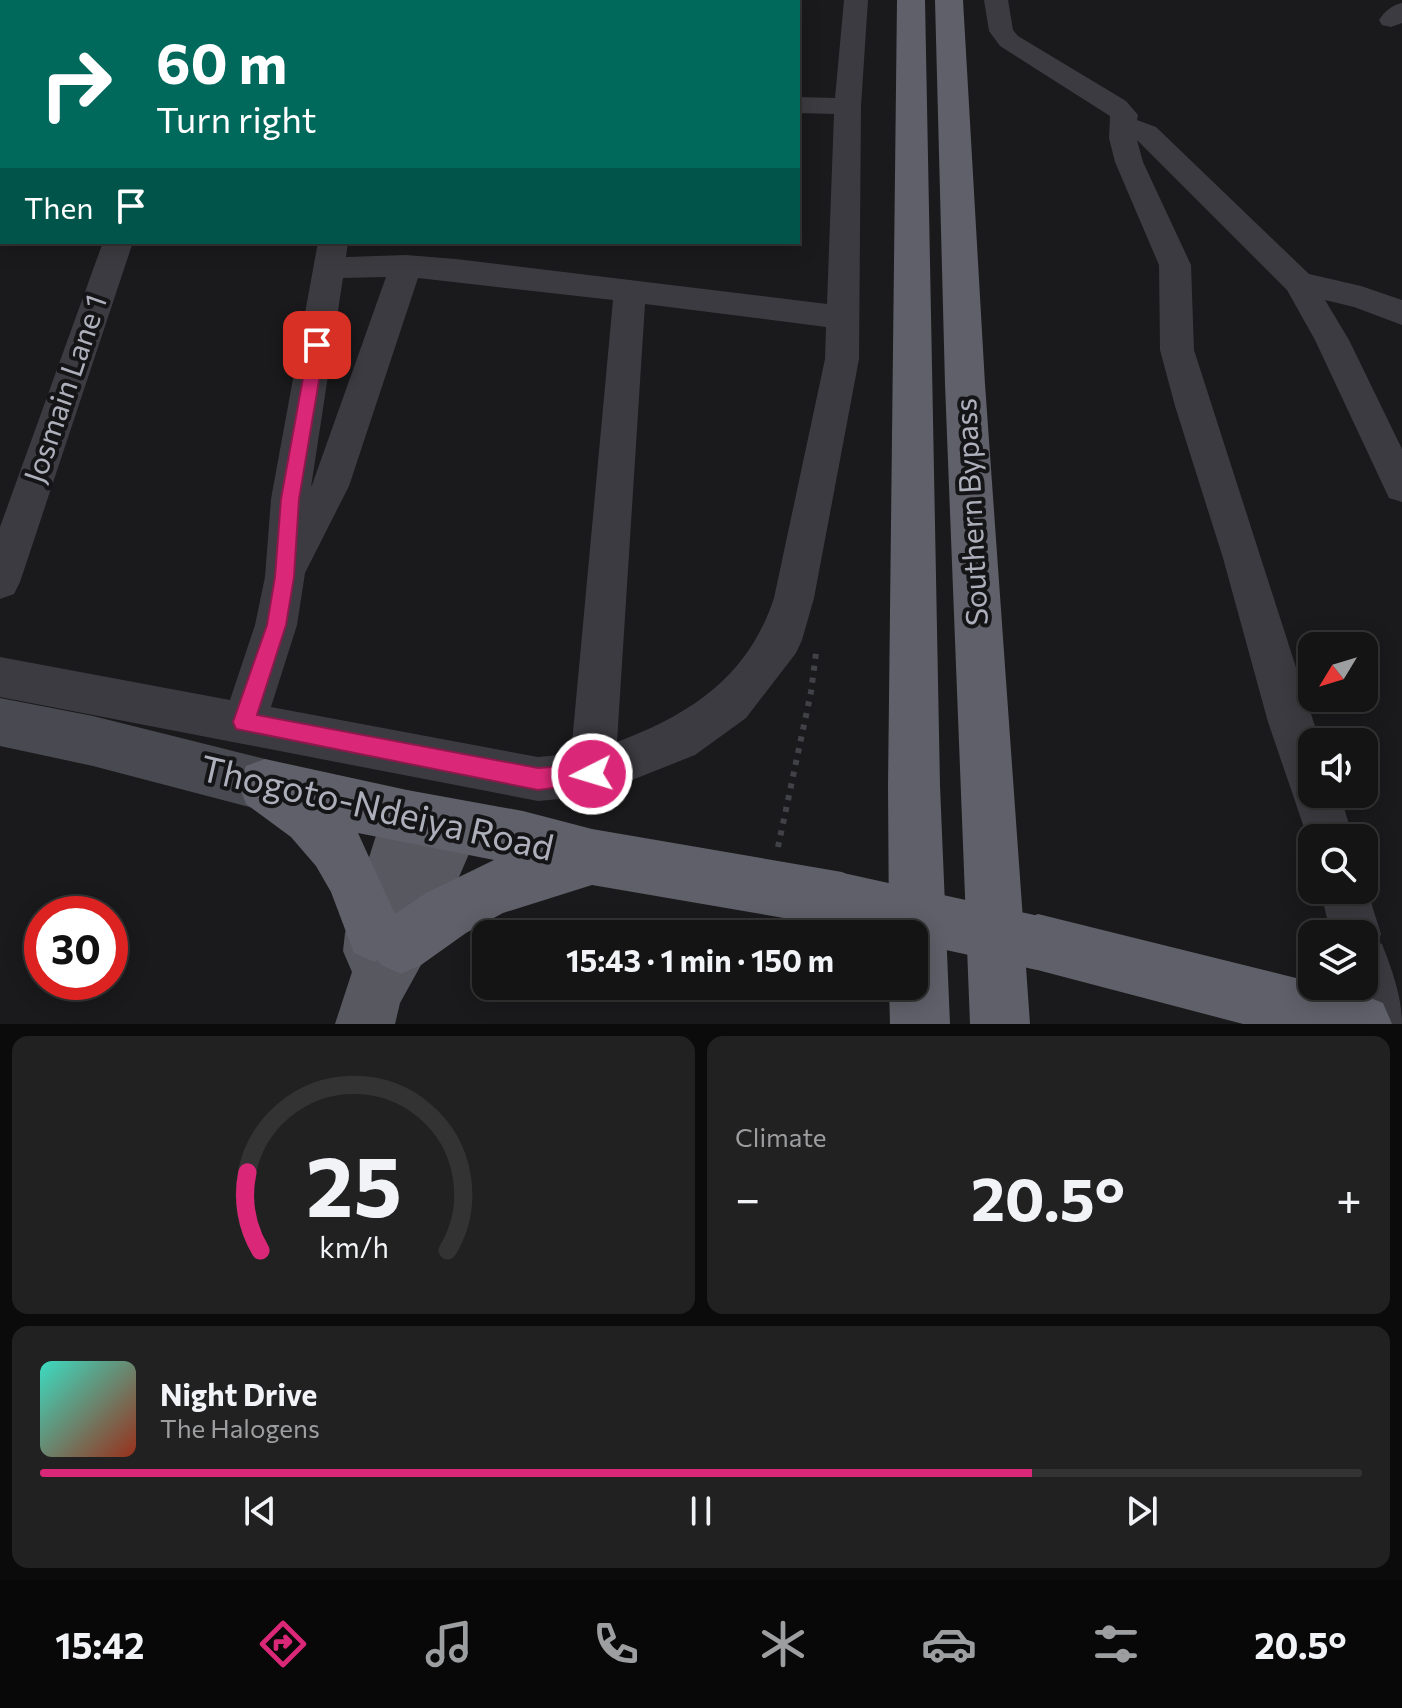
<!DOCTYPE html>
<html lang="en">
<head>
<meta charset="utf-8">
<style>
	:root { --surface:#141415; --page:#212122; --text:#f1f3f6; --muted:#9d9ea0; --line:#333334; --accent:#db2777 }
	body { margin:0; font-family:Commissioner,sans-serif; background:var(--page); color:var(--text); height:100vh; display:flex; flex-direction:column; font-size:30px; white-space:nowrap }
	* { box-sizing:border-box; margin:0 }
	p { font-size:26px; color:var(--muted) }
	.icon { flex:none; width:44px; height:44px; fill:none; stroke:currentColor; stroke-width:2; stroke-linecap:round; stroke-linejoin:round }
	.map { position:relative; height:1024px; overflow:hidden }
	.sheet { display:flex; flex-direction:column; gap:12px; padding:12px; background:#0b0b0c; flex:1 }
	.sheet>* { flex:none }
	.hud { position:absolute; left:0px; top:0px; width:800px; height:244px; box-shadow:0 4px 20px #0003,0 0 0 2px var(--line); background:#00695c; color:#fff; overflow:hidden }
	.needle { width:52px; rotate:232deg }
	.controls { position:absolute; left:1298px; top:632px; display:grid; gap:16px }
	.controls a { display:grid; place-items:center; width:80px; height:80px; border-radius:16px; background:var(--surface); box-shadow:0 4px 20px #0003,0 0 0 2px var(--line); font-size:40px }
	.speed { position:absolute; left:24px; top:896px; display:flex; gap:16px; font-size:40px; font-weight:700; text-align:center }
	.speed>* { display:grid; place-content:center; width:104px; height:104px; border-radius:50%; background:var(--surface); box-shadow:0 4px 20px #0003,0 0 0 2px var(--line); line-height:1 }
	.speed .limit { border:12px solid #d22; background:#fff; color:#111 }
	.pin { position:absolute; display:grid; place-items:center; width:68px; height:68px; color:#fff; margin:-34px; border-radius:16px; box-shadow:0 4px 12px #0006 }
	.me { position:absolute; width:88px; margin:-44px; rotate:265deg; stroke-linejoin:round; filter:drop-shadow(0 0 6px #0008) }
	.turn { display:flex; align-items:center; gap:28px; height:168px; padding:0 24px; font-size:36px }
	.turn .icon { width:104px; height:104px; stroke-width:2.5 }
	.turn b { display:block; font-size:56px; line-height:68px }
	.then { display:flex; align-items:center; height:76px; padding:0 24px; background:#0003; gap:16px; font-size:30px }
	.big { font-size:60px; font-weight:700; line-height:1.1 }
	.sheet .card { flex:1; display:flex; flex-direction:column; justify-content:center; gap:12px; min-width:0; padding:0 28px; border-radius:16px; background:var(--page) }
	.sheet .dial { align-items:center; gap:0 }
	.dial svg { height:208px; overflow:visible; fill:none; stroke:var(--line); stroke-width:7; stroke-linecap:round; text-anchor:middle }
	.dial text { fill:var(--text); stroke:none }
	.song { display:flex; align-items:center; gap:24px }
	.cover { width:96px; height:96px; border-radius:12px; background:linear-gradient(135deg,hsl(170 70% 55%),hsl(10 70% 35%)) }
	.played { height:8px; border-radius:4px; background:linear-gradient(90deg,var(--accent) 75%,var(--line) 75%) }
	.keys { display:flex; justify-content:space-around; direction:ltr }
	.heat { display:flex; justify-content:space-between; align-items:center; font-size:44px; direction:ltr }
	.sheet .tiles { flex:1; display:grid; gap:12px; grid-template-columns:1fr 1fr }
	.card:last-child { grid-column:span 2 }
	.trip { position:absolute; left:472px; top:920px; width:456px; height:80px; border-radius:16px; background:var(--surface); box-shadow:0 4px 20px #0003,0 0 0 2px var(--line); font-weight:700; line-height:80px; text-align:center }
	.tab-bar { display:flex; height:128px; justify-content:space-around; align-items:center; background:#080808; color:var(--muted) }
	.tab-bar .icon { width:56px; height:56px }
	.tab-bar .active { color:var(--accent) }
	.tab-bar b { font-size:36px; color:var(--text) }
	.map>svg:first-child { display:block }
</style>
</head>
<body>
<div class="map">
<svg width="1402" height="1024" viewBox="0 0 1402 1024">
	<rect width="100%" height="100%" fill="#1a1a1c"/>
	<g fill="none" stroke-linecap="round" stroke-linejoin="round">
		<path stroke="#414248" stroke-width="6" stroke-dasharray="5 7" stroke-linecap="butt" d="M778 847 811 692 816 653"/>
		<path fill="#3b3b41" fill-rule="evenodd" d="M751 0H775L750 2Z
			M844 0H868L861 106 859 359 814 598 802 640 796 653 746 718 695 755 592 796 538 801 0 697V657L230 700 255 625 265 577 271 499 318 242H348L346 257 406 255 456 259 827 304 834 114 798 113V97L835 98ZM386 277 312 485 311 487 343 278ZM418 278 613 300 571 754 538 757 271 707 297 625 305 573 349 486ZM645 304 826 327 825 359 774 598C748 677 691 714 617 742Z
			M984 0H1008L1013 30 1018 36 1126 101 1138 115 1137 120 1156 127 1309 274 1361 286 1402 300V325L1354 307 1325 300 1349 340 1402 449V502L1389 498 1315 340 1287 290 1137 140 1143 162 1191 265 1194 350 1320 742H1312V794H1340L1353 838H1312V851L1268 722 1223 558 1175 406 1160 350 1159 265 1115 162 1109 138 1110 116 1000 46 989 31Z
			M1402 3V23L1391 27 1382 25 1379 20C1385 11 1392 5 1402 3Z
			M0 98H2V114H0Z
			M103 242H133L20 582 14 594 0 599V527Z
			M1364 880 1381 934 1377 942 1382 944C1392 970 1402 996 1402 1024H1355L1345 986H1364V934H1331L1320 890H1364Z"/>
		<path fill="#494a51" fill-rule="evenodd" d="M0 698 93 716 265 759 284 766 291 785 284 804 265 811 93 766 0 746Z"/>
		<path fill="#575860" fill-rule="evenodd" d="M407 790 426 798 432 813 435 807 454 799 473 807 481 826 421 965 400 1003 395 1024H335L352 972 343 951 345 933 388 798Z"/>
		<path fill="#5f6069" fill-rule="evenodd" d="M897 0H925L940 786 950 1024H890L889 986H914V934H889L888 786Z
			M935 0H963L985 384 1023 920 1038 914 1312 982V986C1337 986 1360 993 1383 1003L1392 1024H1243L1026 967 1030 1024H970L945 384Z
			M265 759 407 790 523 811 592 829 842 872 862 880 870 900 862 920 842 928 592 885 503 913 466 933 421 965 401 974 381 965 378 960 374 962 354 953 331 892 316 866 291 837 246 804 239 785 246 766ZM358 833 494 860 426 893 395 914Z"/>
		<path stroke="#5f6069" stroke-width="53" d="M842 900 1038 943"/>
	</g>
	<path fill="#db2777" stroke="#8e194d" stroke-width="2" d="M317 339 325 345 299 499 294 577 286 625 257 715 538 768 592 764 599 767 603 774 599 782 538 790 236 729 233 722 267 625 275 577 281 499 309 345Z"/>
	<g text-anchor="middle" stroke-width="8" stroke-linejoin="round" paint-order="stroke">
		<g font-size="30" fill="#adafbb" stroke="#151517">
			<text transform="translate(66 389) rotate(-71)" y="10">Josmain Lane 1</text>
			<text transform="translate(972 512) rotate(-93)" y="10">Southern Bypass</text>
		</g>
		<g font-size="36" fill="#adafbb" stroke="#151517">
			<text transform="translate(377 808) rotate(13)" y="13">Thogoto-Ndeiya Road</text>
		</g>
	</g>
</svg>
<div class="controls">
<a><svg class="needle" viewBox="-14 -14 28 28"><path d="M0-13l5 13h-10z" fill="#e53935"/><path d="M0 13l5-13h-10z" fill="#9d9ea0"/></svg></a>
<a><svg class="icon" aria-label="sound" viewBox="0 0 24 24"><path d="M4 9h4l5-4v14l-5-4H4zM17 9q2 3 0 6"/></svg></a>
<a><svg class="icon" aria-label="search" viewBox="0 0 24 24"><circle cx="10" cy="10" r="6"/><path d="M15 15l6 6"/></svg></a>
<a><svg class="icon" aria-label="layers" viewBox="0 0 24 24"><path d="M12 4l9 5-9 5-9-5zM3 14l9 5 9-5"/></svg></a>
</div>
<div class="speed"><div class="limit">30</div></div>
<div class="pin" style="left:317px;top:345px;background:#d93025"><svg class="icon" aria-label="arrive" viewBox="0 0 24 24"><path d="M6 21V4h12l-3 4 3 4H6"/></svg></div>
<svg class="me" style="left:592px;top:774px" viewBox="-20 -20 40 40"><circle r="17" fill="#db2777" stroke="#fff" stroke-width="3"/><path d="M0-11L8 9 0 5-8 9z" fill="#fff"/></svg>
<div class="trip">15:43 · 1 min · 150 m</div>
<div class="hud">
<div class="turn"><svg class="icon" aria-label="right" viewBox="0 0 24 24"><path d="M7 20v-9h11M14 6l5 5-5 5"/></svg><div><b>60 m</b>Turn right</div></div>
<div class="then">Then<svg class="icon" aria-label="arrive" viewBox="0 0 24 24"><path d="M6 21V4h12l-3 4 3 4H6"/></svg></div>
</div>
</div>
<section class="sheet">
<div class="tiles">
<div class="card dial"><svg viewBox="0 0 100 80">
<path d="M14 69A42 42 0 1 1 86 69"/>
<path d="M14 69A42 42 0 0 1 9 39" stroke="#db2777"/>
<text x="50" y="56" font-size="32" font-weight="700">25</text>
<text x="50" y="72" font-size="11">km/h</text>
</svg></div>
<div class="card"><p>Climate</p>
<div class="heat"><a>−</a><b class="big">20.5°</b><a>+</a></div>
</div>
<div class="card">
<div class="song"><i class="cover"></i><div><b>Night Drive</b><p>The Halogens</p></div></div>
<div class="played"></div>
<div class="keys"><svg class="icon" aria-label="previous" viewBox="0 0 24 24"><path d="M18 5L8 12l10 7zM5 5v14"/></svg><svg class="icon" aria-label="pause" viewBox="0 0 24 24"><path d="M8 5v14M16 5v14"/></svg><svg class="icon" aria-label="next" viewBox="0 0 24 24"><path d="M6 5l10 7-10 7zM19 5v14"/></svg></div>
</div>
</div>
</section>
<nav class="tab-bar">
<b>15:42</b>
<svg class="icon active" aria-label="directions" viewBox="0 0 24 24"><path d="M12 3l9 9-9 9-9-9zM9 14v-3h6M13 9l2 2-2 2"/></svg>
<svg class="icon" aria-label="music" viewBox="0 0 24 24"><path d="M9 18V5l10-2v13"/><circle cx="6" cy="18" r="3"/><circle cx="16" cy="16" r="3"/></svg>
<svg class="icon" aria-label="phone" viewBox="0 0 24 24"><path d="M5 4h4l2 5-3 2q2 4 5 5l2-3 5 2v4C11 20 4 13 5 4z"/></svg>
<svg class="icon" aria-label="climate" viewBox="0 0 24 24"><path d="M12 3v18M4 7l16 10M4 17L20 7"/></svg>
<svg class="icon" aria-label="car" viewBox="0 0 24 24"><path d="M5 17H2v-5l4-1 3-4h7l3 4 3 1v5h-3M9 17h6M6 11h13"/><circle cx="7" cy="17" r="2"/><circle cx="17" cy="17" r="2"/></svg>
<svg class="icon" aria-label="filters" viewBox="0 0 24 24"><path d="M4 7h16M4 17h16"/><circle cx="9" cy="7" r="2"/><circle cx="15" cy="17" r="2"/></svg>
<b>20.5°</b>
</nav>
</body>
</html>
